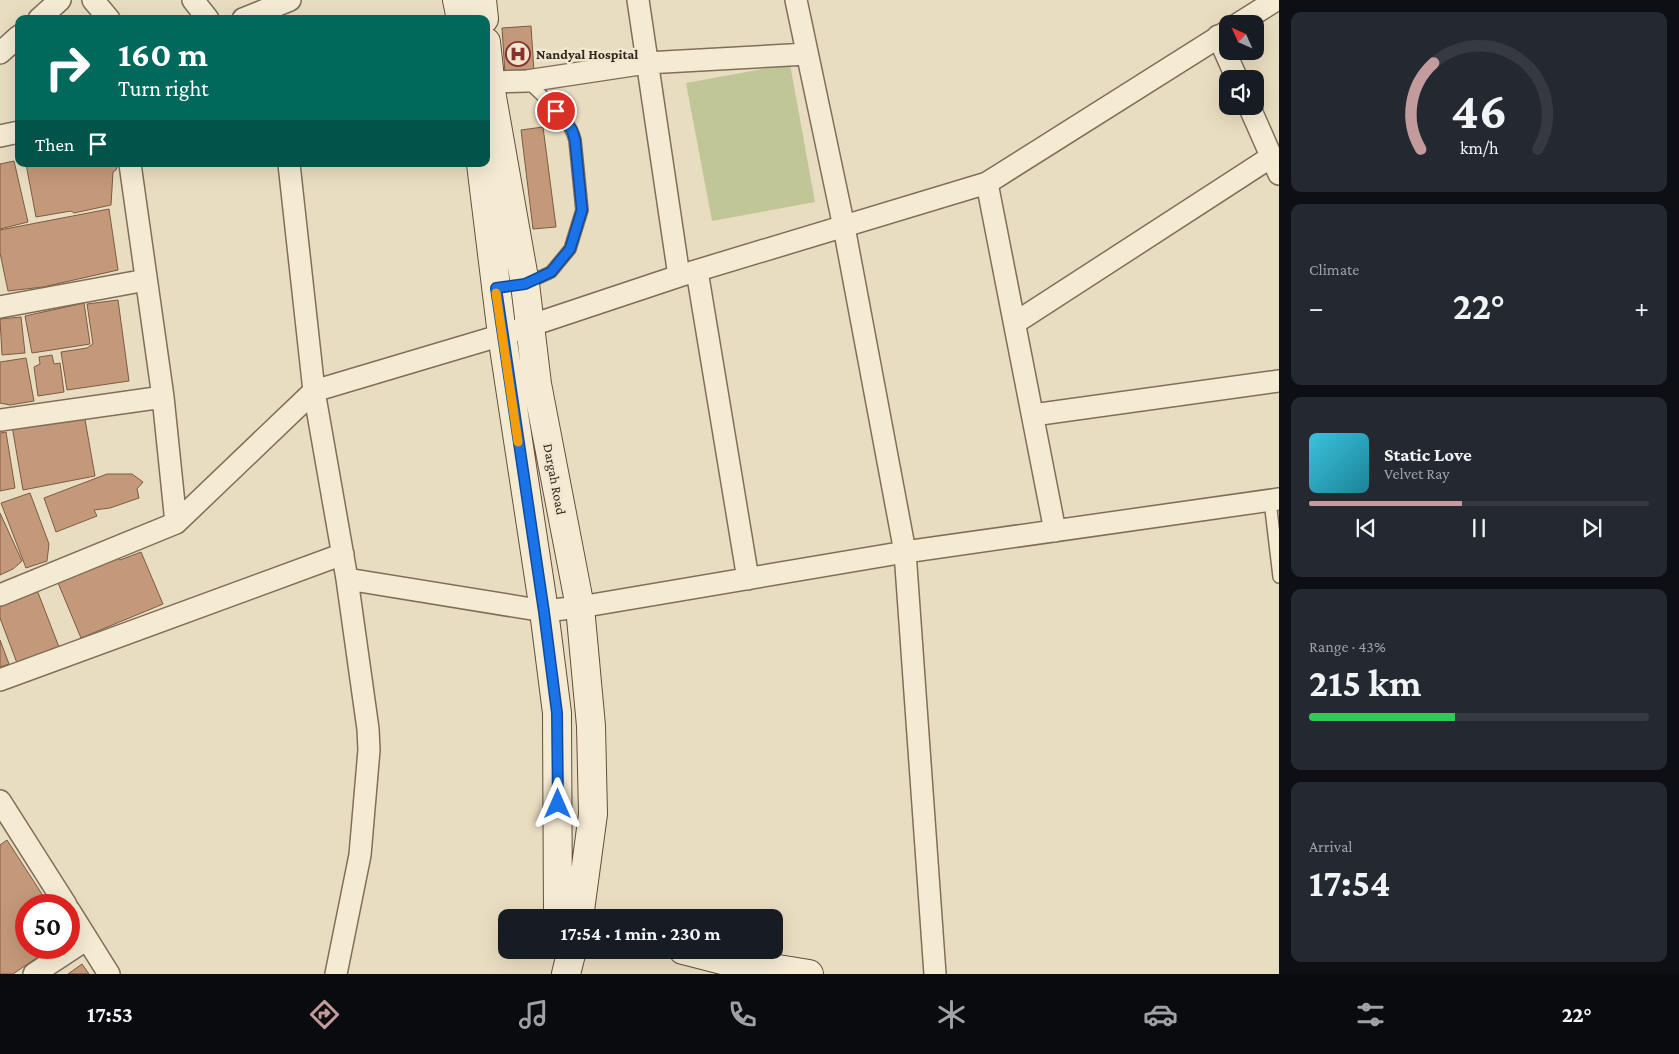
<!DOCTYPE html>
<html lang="en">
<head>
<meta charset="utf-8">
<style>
	:root { --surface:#171b24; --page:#242831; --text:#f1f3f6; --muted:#9ea1a6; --line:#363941; --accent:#c39b9d }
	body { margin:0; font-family:"Crimson Pro",serif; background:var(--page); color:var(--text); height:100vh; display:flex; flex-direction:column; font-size:19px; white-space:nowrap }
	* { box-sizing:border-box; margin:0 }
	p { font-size:16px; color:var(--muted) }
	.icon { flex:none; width:28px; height:28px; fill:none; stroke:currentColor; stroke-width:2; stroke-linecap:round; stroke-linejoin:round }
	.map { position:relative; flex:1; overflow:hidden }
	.drawer { display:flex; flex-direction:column; gap:12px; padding:12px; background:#0d0f14; width:400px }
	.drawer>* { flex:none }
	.hud { position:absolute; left:15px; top:15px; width:475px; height:152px; border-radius:10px; box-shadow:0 5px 20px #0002; background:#00695c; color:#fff; overflow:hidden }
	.needle { width:32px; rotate:315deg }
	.fabs { position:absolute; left:1219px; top:15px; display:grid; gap:10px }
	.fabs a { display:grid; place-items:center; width:45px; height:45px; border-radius:10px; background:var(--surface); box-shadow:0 5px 20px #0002; font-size:25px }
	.speed { position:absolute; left:15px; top:894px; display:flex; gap:10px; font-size:25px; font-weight:700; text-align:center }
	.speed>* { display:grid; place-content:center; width:65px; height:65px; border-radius:50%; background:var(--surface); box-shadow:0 5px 20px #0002; line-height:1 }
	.speed .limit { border:8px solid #d22; background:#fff; color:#111 }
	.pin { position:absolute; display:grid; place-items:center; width:42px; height:42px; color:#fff; margin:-21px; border:2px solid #fff; border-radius:50%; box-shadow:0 1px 5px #0007 }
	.me { position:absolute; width:55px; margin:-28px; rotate:0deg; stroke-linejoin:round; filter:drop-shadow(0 0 4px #0008) }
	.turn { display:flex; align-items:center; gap:18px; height:105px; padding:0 20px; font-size:22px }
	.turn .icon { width:65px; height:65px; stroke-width:2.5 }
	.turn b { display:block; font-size:35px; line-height:42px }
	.then { display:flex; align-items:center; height:48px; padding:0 20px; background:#0003; gap:10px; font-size:19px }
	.big { font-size:38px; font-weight:700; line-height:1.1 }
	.drawer .tile { flex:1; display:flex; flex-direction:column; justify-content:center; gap:8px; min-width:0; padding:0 18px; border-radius:10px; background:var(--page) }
	.drawer .dial { align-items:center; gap:0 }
	.dial svg { height:130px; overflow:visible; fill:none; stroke:var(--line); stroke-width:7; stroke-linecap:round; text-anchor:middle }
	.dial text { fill:var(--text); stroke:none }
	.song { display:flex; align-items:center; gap:15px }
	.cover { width:60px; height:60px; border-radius:8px; background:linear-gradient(135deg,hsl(190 70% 55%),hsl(190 70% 35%)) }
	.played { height:5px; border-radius:2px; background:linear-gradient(90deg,var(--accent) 45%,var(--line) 45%) }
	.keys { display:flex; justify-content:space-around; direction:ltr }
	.heat { display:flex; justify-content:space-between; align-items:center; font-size:28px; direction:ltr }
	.charge { height:8px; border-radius:4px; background:linear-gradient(90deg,#34c759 43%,var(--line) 0) }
	.trip { position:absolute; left:498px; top:909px; width:285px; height:50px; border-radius:10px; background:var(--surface); box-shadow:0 5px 20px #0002; font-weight:700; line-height:50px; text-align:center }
	.tab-bar { display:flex; height:80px; justify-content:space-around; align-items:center; background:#090b0e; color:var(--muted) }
	.tab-bar .icon { width:35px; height:35px }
	.tab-bar .on { color:var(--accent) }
	.tab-bar b { font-size:22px; color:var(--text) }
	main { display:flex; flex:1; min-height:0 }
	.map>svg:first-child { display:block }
</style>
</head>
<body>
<main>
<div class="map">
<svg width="1279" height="974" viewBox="0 0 1279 974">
	<rect width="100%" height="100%" fill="#e9ddc1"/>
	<path fill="#c0c696" d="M790 64 815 202 712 221 686 83Z"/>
	<path fill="#c4997a" stroke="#7d5a42" d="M531 26 534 72 505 74 502 28Z
		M543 127 556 227 533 229 521 130Z
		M14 161 28 222 0 229V164Z
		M26 164H118L116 170 113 172 111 205 74 213 71 211 36 217Z
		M109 209 118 270 43 287 8 291 0 253V230Z
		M118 300 129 381 67 390 61 352 87 348 93 344 87 304Z
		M84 303 90 344 32 353 25 316Z
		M21 317 25 353 2 355 0 319Z
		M52 355 54 364 60 363 64 392 38 396 34 367 40 364 39 357Z
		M26 358 34 401 10 405 0 403V362Z
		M84 414 95 476 23 490 12 426Z
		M6 432 15 488 0 491V433Z
		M107 474H132L143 482 137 489 139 498 110 508 94 510 97 516 56 532 44 498Z
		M30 493 49 544 47 561 26 568 1 503Z
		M0 513 22 561 13 569 0 575Z
		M117 552 120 560 141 552 163 604 81 638 56 578Z
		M37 590 59 647 17 663 0 618V605Z
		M0 640 9 664 0 667Z
		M7 840 49 905H26V948H51L13 974H0V845Z
		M82 964 89 974H68Z"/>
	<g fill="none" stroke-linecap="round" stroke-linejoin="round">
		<defs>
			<path id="lane" d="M496 288 525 284 551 272 570 249 582 210 575 140C569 116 544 99 527 81
				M1270 501 1279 577"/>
			<path id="street" d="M93 0 109 19
				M193 0 208 19
				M638 0 679 276
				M796 0 844 227 905 552 935 974
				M39 19 60 0
				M243 19 290 0
				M1238 24 1276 0
				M1218 36 1237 79
				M0 53 19 36
				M491 82 527 81 646 63 807 54
				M1249 106 1279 174
				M0 136 19 132
				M130 164 163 397 176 523
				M289 164 314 391 347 579 544 611 580 607 905 552 1279 499
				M987 183 1055 531
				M697 271 748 579
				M0 307 146 280
				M1015 323 1271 157
				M1033 415 1279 381
				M0 420 163 397
				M0 595 176 523 314 391 502 335 679 276 987 183 1228 31
				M0 680 343 554
				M0 801 66 905
				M69 910 109 974
				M34 974 87 939
				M336 974 360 855 369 750 368 729 347 579"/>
			<path id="secondary" d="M457 0 461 19
				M482 0 484 19
				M486 42 492 97 525 284 537 384 580 607 591 726 593 814 579 918
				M481 164 502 335 544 611 557 713 558 918
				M683 950 722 960 809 974
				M566 974 572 950"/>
		</defs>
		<use href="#lane" stroke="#806e5a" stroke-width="14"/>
		<use href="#street" stroke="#806e5a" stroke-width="24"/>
		<use href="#secondary" stroke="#62503d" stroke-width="30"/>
		<use href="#lane" stroke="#f5ebd3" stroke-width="11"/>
		<use href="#street" stroke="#f5ebd3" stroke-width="21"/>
		<use href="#secondary" stroke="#f5ebd3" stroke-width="28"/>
	</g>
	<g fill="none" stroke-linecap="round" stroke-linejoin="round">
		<defs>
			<path id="route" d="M556 111 572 130 575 140 582 210 570 249 551 272 525 284 496 288 544 612 557 713 558 804"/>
		</defs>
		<use href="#route" stroke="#114b97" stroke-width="12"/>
		<use href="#route" stroke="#1a73e8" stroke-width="9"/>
		<path stroke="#f59e0b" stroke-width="9" d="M496 293 518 442"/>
	</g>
	<defs>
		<symbol id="hospital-ring" viewBox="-11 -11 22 22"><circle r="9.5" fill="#f1e7cf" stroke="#8a3030" stroke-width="1.5"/><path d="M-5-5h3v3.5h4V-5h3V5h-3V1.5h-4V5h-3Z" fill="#8a3030"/></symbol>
	</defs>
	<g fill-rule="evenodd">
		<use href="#hospital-ring" x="504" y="40" width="28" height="28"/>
	</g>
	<g text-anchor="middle" stroke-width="5" stroke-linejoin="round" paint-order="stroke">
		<g font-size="14" font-weight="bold" fill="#31271d" stroke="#f1e7cf" text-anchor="start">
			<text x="536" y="59">Nandyal Hospital</text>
		</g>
		<g font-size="14" fill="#31271d" stroke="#f1e7cf">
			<text transform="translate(555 479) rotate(79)" y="5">Dargah Road</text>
		</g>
	</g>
</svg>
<div class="fabs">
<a><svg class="needle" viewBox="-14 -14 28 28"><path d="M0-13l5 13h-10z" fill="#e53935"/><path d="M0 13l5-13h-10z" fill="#9ea1a6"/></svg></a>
<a><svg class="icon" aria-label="sound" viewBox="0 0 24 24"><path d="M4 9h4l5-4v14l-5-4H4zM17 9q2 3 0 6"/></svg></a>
</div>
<div class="speed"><div class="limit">50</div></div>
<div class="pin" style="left:556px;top:111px;background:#d93025"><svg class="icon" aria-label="arrive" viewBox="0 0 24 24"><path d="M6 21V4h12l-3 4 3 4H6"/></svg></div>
<svg class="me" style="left:558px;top:804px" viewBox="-20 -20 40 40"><path d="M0-17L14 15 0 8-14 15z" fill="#1a73e8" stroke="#fff" stroke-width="4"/></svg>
<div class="trip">17:54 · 1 min · 230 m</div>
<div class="hud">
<div class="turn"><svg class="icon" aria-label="right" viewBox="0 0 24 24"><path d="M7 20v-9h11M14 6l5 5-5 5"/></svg><div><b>160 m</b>Turn right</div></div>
<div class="then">Then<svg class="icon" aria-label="arrive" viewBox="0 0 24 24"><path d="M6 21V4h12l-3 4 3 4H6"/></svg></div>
</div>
</div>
<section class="drawer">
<div class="tile dial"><svg viewBox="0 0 100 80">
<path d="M14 69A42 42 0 1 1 86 69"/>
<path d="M14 69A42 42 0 0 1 22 16" stroke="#c39b9d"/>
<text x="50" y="56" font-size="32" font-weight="700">46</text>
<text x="50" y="72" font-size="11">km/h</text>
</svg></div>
<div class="tile"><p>Climate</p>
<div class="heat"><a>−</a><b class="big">22°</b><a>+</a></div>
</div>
<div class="tile">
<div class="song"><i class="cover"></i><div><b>Static Love</b><p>Velvet Ray</p></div></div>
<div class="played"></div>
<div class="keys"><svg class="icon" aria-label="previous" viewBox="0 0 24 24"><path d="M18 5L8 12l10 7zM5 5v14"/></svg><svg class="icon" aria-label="pause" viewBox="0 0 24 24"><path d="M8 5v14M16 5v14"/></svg><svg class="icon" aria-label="next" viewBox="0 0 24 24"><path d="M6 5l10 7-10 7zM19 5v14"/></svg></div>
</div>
<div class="tile"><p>Range · 43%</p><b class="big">215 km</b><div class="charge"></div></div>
<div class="tile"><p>Arrival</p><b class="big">17:54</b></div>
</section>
</main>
<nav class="tab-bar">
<b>17:53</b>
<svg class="icon on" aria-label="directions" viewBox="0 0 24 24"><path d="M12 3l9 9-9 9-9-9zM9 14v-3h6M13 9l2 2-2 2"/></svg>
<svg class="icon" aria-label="music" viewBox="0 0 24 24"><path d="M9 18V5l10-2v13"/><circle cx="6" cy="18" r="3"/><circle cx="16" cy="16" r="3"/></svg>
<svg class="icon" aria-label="phone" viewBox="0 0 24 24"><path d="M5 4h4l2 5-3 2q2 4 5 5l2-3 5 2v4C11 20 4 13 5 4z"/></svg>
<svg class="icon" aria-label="climate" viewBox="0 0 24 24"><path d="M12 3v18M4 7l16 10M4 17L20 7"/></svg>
<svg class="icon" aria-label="car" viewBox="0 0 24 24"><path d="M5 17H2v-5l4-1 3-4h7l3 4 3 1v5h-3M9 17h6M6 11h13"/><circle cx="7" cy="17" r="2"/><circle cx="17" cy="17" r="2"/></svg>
<svg class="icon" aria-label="filters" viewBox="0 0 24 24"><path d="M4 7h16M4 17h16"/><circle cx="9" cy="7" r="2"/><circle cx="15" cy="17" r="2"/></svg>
<b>22°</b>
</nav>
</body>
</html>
